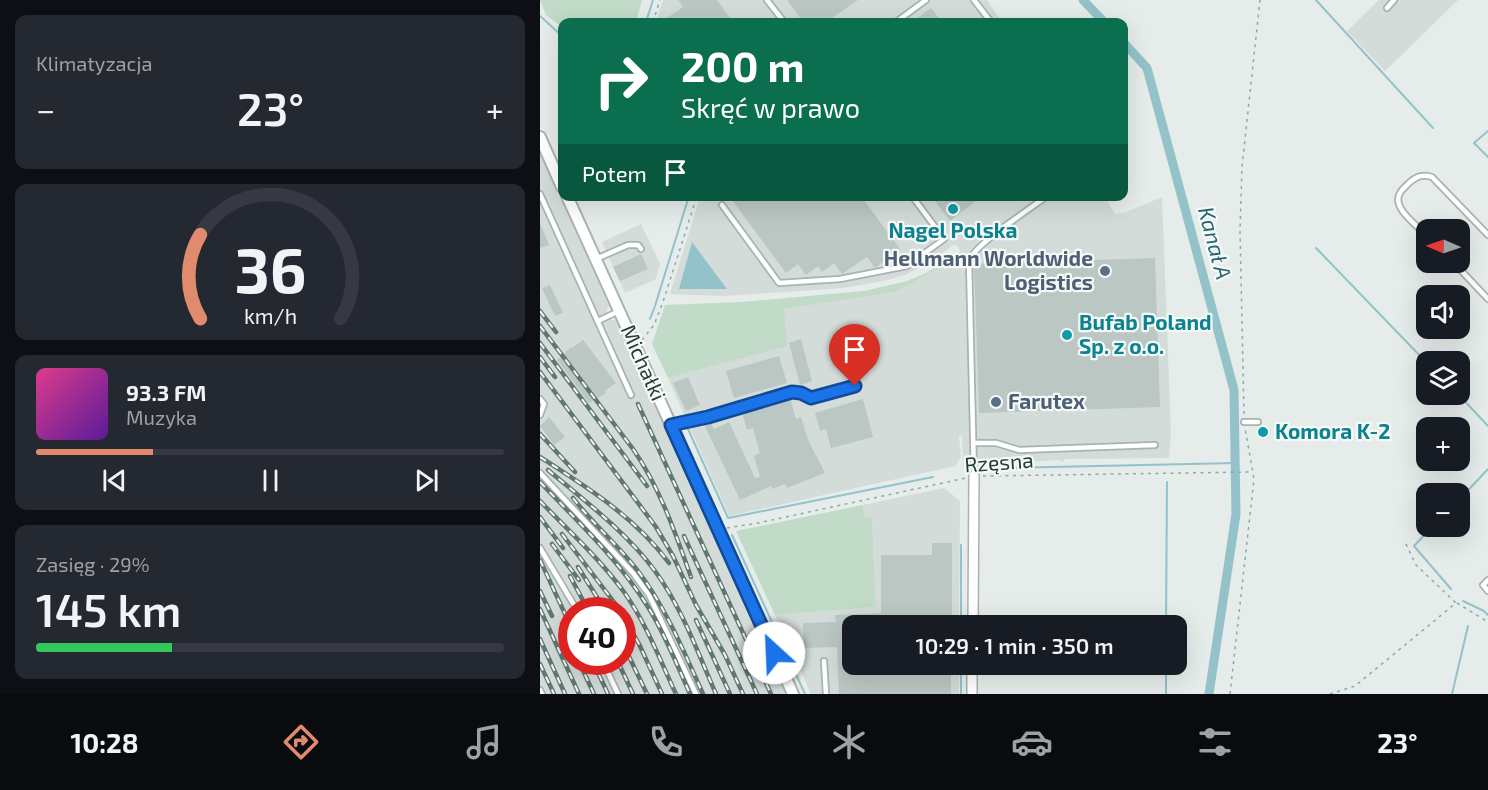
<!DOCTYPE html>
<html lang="pl">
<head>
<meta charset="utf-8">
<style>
	:root { --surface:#171b24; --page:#242831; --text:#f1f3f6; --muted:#9ea1a6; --line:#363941; --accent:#e18a6e }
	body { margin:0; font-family:"Exo 2",sans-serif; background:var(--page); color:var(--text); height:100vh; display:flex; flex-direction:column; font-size:22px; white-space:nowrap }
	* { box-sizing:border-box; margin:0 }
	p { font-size:20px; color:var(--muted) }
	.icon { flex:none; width:33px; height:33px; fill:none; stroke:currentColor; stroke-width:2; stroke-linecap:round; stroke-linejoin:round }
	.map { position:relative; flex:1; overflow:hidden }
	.side { display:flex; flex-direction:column; gap:15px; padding:15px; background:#0d0f14; width:540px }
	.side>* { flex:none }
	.top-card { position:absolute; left:18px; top:18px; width:570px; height:183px; border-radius:12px; box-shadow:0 6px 24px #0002; background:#0b6e4f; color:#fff; overflow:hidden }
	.needle { width:39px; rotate:272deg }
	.buttons { position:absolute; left:876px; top:219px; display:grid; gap:12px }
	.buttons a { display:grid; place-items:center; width:54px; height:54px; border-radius:12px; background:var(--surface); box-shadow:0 6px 24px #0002; font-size:30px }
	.speed { position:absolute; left:18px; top:597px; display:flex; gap:12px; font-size:30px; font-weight:700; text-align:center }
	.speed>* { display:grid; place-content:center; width:78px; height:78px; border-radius:50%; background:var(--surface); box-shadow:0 6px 24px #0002; line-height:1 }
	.speed .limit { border:9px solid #d22; background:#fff; color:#111 }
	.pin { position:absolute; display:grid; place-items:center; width:51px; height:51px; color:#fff; margin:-62px -26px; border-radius:50% 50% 50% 0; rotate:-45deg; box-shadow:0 0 6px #0007 }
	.pin .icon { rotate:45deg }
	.me { position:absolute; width:66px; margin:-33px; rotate:335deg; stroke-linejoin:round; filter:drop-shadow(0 0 4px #0008) }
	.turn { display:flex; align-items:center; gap:21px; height:126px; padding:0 24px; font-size:27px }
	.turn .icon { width:78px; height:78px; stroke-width:2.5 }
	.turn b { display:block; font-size:42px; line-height:51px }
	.then { display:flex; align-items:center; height:57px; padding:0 24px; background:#0003; gap:12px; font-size:22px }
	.big { font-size:45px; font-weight:600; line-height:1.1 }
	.side .widget { flex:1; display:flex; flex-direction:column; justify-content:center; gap:9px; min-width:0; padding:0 21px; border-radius:12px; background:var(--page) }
	.side .dial { align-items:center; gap:0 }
	.dial svg { height:156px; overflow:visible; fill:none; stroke:var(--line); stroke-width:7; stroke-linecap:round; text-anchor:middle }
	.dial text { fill:var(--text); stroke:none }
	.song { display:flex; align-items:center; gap:18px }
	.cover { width:72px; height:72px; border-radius:9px; background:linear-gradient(135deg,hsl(330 70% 55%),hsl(270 70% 35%)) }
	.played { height:6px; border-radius:3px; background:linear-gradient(90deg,var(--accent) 25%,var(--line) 25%) }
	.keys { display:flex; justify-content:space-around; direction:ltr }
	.heat { display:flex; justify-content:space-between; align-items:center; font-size:33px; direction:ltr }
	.charge { height:9px; border-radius:4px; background:linear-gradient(90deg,#34c759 29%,var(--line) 0) }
	.trip { position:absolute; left:302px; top:615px; width:345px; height:60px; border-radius:12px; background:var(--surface); box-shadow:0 6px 24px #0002; font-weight:600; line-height:60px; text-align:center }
	.menu { display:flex; height:96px; justify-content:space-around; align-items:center; background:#090b0e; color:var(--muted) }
	.menu .icon { width:42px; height:42px }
	.menu .selected { color:var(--accent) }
	.menu b { font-size:27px; color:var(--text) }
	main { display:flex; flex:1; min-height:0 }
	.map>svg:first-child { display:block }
</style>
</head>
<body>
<main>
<section class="side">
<div class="widget"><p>Klimatyzacja</p>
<div class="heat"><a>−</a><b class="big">23°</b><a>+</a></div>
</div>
<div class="widget dial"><svg viewBox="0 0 100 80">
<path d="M14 69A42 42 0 1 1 86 69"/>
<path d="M14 69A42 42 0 0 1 14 26" stroke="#e18a6e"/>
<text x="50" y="56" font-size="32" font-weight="700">36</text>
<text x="50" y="72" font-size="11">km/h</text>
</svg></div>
<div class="widget">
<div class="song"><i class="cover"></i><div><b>93.3 FM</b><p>Muzyka</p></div></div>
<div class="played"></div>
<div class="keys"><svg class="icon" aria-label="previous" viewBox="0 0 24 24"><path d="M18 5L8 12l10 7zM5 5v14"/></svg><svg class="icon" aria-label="pause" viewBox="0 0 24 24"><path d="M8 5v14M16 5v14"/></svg><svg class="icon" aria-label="next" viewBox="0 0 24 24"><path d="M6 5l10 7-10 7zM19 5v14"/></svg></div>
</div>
<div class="widget"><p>Zasięg · 29%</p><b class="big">145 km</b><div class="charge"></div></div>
</section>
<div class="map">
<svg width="948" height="694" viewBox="0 0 948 694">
	<rect width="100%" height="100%" fill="#e5ece9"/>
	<path fill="#d3dcd8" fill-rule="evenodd" d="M123 0H447L462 22H116Z
		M839 0H918L845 71 807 31Z
		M0 154 69 306 66 311 71 320H76L245 694H0ZM32 610H82V662H32Z
		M565 196 575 214 584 213 622 197 631 434 629 458 524 459 523 462 518 460 423 466 422 436H419L421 457 415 466 189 516 128 378 246 346 243 309 356 292 421 256V251L415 244 385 265 365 275 343 281 303 288 183 296 130 294 160 197Z
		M101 224 120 264 116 279 85 293 62 242Z
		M404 488 420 501 419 625 312 626V664L419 665V694H271L235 615 336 607 332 516 324 518 323 505Z"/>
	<path fill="#c1dbc8" d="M0 0H102L96 22H22V27L6 15Z
		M421 251V256L356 292 244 309 247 346 128 378 112 344 125 305 202 302 324 291 367 281 386 273Z
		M323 505 324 518 332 516 336 607 235 615 196 531Z"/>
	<path fill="#94c2ca" d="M152 242 187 289H139Z"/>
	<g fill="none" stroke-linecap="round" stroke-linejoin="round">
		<path stroke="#94c2ca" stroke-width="2" d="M776 0 893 128
			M0 16 22 36
			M106 22 113 0
			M948 131 934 143 948 157
			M776 248 886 362
			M110 319 115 306 149 196
			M918 394 948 426
			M148 429 188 518 393 477
			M470 468 696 463
			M920 499 948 469
			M893 526 874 546 911 589
			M192 535 265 694
			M421 545V626
			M923 601 944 611 948 615
			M626 626 627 482
			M421 664V694
			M626 694V664
			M912 694 928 626"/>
		<path stroke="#94c2ca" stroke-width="9" d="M543 0 564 22
			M584 43 607 68 694 390 696 514 669 694"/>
	</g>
	<path fill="#bbc7c2" d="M138 0H177L193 22H121L143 7Z
		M247 0H318L286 22H263Z
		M391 8 402 22H372Z
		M189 196H321L360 249 335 268 327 257 302 274 294 263 282 272 278 266 266 275 258 264 246 273Z
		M391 196H442L410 221Z
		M0 223 9 245 0 248Z
		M101 254 108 269 80 281 73 267Z
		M615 258 620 407 439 413 434 264Z
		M10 285 23 313 15 316 2 288Z
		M261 339 272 381 260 385 249 343Z
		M43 340 76 383 65 391 66 393 49 403 17 360 31 347 32 348Z
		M239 356 247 383 194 398 186 371Z
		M148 377 160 405 146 411 133 383Z
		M250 398 256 419 261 417 268 440 285 473 247 488 245 484 233 489 231 486 200 500 164 424 170 421 174 429 189 422 215 478 220 477 214 456 220 453 213 428 207 430 202 412Z
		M323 399 333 437 291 448 286 429 280 431 275 413Z
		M9 417 25 437 14 445 0 426Z
		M392 543H412V626H312V664H411V694H299L297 647 264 648 263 623 296 622 295 615 341 613V555H392Z"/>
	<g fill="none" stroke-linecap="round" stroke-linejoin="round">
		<defs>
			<path id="service" d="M227 0 244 22
				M434 0 451 22
				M847 8 854 0
				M356 22 386 0
				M0 194 91 395
				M182 205 239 283 300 279 367 266 404 239 372 196
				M886 235C878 226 851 208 860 193 862 189 867 185 870 182 877 176 883 174 892 177L948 235
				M56 259 88 245H98L101 249
				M913 262 948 299
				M58 321 79 311
				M0 399 4 404 0 415
				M704 422H718
				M131 425 168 417 252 392 261 393 271 398 315 386
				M433 443H456L479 450 615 445
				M0 473 93 573 109 595 156 694
				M434 476 429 261C435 244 490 209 507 196
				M0 548 37 610
				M948 580 943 585 948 591
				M284 661 286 694
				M63 662 78 694
				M0 690 2 694"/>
			<path id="minor" d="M433 626 434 476
				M432 694V664"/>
			<path id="tertiary" d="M0 137 22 187
				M27 196 253 694"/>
		</defs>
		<use href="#service" stroke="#a8b4b0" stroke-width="8"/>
		<use href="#minor" stroke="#a8b4b0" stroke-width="12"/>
		<use href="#tertiary" stroke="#a8b4b0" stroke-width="14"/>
		<path stroke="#8aaca1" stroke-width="1.5" stroke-dasharray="3 4.5" stroke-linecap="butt" d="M113 22 120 0
			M102 340 114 325 123 302 157 196
			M704 414 700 231 702 167 720 0
			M443 476 711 472
			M187 528 218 523 426 478
			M917 603 948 622
			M690 694 714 479 705 428
			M790 694 815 686 916 603 876 565 865 542"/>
		<use href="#service" stroke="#fff" stroke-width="4.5"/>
		<use href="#minor" stroke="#fff" stroke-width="9"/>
		<use href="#tertiary" stroke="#fff" stroke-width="10"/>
		<defs>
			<path id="rail" d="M0 311 16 332
				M0 326 93 449C120 488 135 532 151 577
				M0 343 107 486
				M0 357 15 377
				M0 372 116 527 133 556 156 605 185 655 203 694
				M98 404 231 694
				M0 434 35 472
				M0 457C48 488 95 517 129 563
				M8 470C44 500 87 533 115 571 142 608 158 653 176 694
				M0 482C38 522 79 560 108 607 125 634 137 665 150 694
				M33 498C53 524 78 545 98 571 126 608 144 652 163 694
				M0 501C28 530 60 559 84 592 106 623 120 660 136 694
				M0 517 23 548
				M22 534 80 610
				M144 536 217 694
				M12 544 39 580
				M0 560 32 629
				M38 567 65 610
				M30 576 48 610
				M0 591 12 616
				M0 609 39 694
				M82 614 99 644 122 694
				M156 620 190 694
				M22 624 32 646
				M0 639 25 694
				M82 642 107 694
				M39 662 54 694
				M53 662 68 694
				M78 662 93 694
				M0 664 14 694"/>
		</defs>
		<use href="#rail" stroke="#617771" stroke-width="4.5"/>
		<use href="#rail" stroke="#f5f9f7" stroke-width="2" stroke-dasharray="7" stroke-linecap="butt"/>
	</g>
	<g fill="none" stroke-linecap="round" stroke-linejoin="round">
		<defs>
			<path id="route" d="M234 653 131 425 168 417 252 392 261 393 271 398 315 386"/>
		</defs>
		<use href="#route" stroke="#114b97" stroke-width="15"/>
		<use href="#route" stroke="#1a73e8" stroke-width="10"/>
	</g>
	<g fill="#0f9aa8" stroke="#f5f9f7" stroke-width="2">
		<circle cx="413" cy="209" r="6"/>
		<circle cx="527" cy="335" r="6"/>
		<circle cx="723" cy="432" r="6"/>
	</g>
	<g fill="#5c6f8a" stroke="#f5f9f7" stroke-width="2">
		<circle cx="565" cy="271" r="6"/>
		<circle cx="456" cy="402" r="6"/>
	</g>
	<g text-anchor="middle" stroke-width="4.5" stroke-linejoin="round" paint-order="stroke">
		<g font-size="21" font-weight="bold" fill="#0d838f" stroke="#f5f9f7" text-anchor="start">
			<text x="413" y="238" text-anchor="middle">Nagel Polska</text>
			<text x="539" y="330">Bufab Poland<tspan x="539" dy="24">Sp. z o.o.</tspan></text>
			<text x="735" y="439">Komora K-2</text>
		</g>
		<g font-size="21" font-weight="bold" fill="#4e5e75" stroke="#f5f9f7" text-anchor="end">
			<text x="553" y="266">Hellmann Worldwide<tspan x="553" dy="24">Logistics</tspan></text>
			<text x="468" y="409" text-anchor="start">Farutex</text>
		</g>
		<g font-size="21" fill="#263c36" stroke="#f5f9f7">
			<text transform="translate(103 363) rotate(66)" y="7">Michałki</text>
			<text transform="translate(459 463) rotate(-4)" y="7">Rzęsna</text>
		</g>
		<g font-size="22" font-style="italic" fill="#276671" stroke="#f5f9f7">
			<text transform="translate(675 243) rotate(75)" y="8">Kanał A</text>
		</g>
	</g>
</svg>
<div class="buttons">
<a><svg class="needle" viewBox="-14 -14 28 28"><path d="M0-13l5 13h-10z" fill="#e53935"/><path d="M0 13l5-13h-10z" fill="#9ea1a6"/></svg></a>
<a><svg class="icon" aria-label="sound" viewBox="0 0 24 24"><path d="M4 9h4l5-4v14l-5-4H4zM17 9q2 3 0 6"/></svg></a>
<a><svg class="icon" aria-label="layers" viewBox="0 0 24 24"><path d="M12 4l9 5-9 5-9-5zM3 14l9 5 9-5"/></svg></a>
<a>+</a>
<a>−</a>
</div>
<div class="speed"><div class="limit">40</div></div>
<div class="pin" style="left:315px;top:386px;background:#d93025"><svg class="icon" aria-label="arrive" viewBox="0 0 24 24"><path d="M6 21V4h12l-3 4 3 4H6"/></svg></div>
<svg class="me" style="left:234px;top:653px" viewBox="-20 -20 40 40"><circle r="19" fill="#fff"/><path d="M0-13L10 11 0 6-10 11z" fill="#1a73e8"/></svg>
<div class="trip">10:29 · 1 min · 350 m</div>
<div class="top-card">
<div class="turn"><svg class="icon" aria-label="right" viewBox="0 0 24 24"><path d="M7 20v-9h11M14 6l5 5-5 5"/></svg><div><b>200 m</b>Skręć w prawo</div></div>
<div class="then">Potem<svg class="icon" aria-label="arrive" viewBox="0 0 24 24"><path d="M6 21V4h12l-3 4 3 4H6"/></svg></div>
</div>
</div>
</main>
<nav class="menu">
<b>10:28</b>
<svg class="icon selected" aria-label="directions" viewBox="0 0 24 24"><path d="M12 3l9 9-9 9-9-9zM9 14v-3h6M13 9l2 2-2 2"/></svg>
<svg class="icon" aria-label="music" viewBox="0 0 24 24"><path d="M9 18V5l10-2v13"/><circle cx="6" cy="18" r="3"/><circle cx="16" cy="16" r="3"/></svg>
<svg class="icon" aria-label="phone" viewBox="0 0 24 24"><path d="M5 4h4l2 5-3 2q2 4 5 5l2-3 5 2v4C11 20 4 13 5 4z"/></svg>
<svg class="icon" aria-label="climate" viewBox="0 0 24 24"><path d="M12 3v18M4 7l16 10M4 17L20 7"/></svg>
<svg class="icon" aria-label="car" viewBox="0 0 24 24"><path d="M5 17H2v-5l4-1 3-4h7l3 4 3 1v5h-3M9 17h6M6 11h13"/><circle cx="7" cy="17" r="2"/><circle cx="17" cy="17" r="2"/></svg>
<svg class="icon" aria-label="filters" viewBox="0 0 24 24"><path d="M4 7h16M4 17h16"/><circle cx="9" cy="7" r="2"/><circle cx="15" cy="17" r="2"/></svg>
<b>23°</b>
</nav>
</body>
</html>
